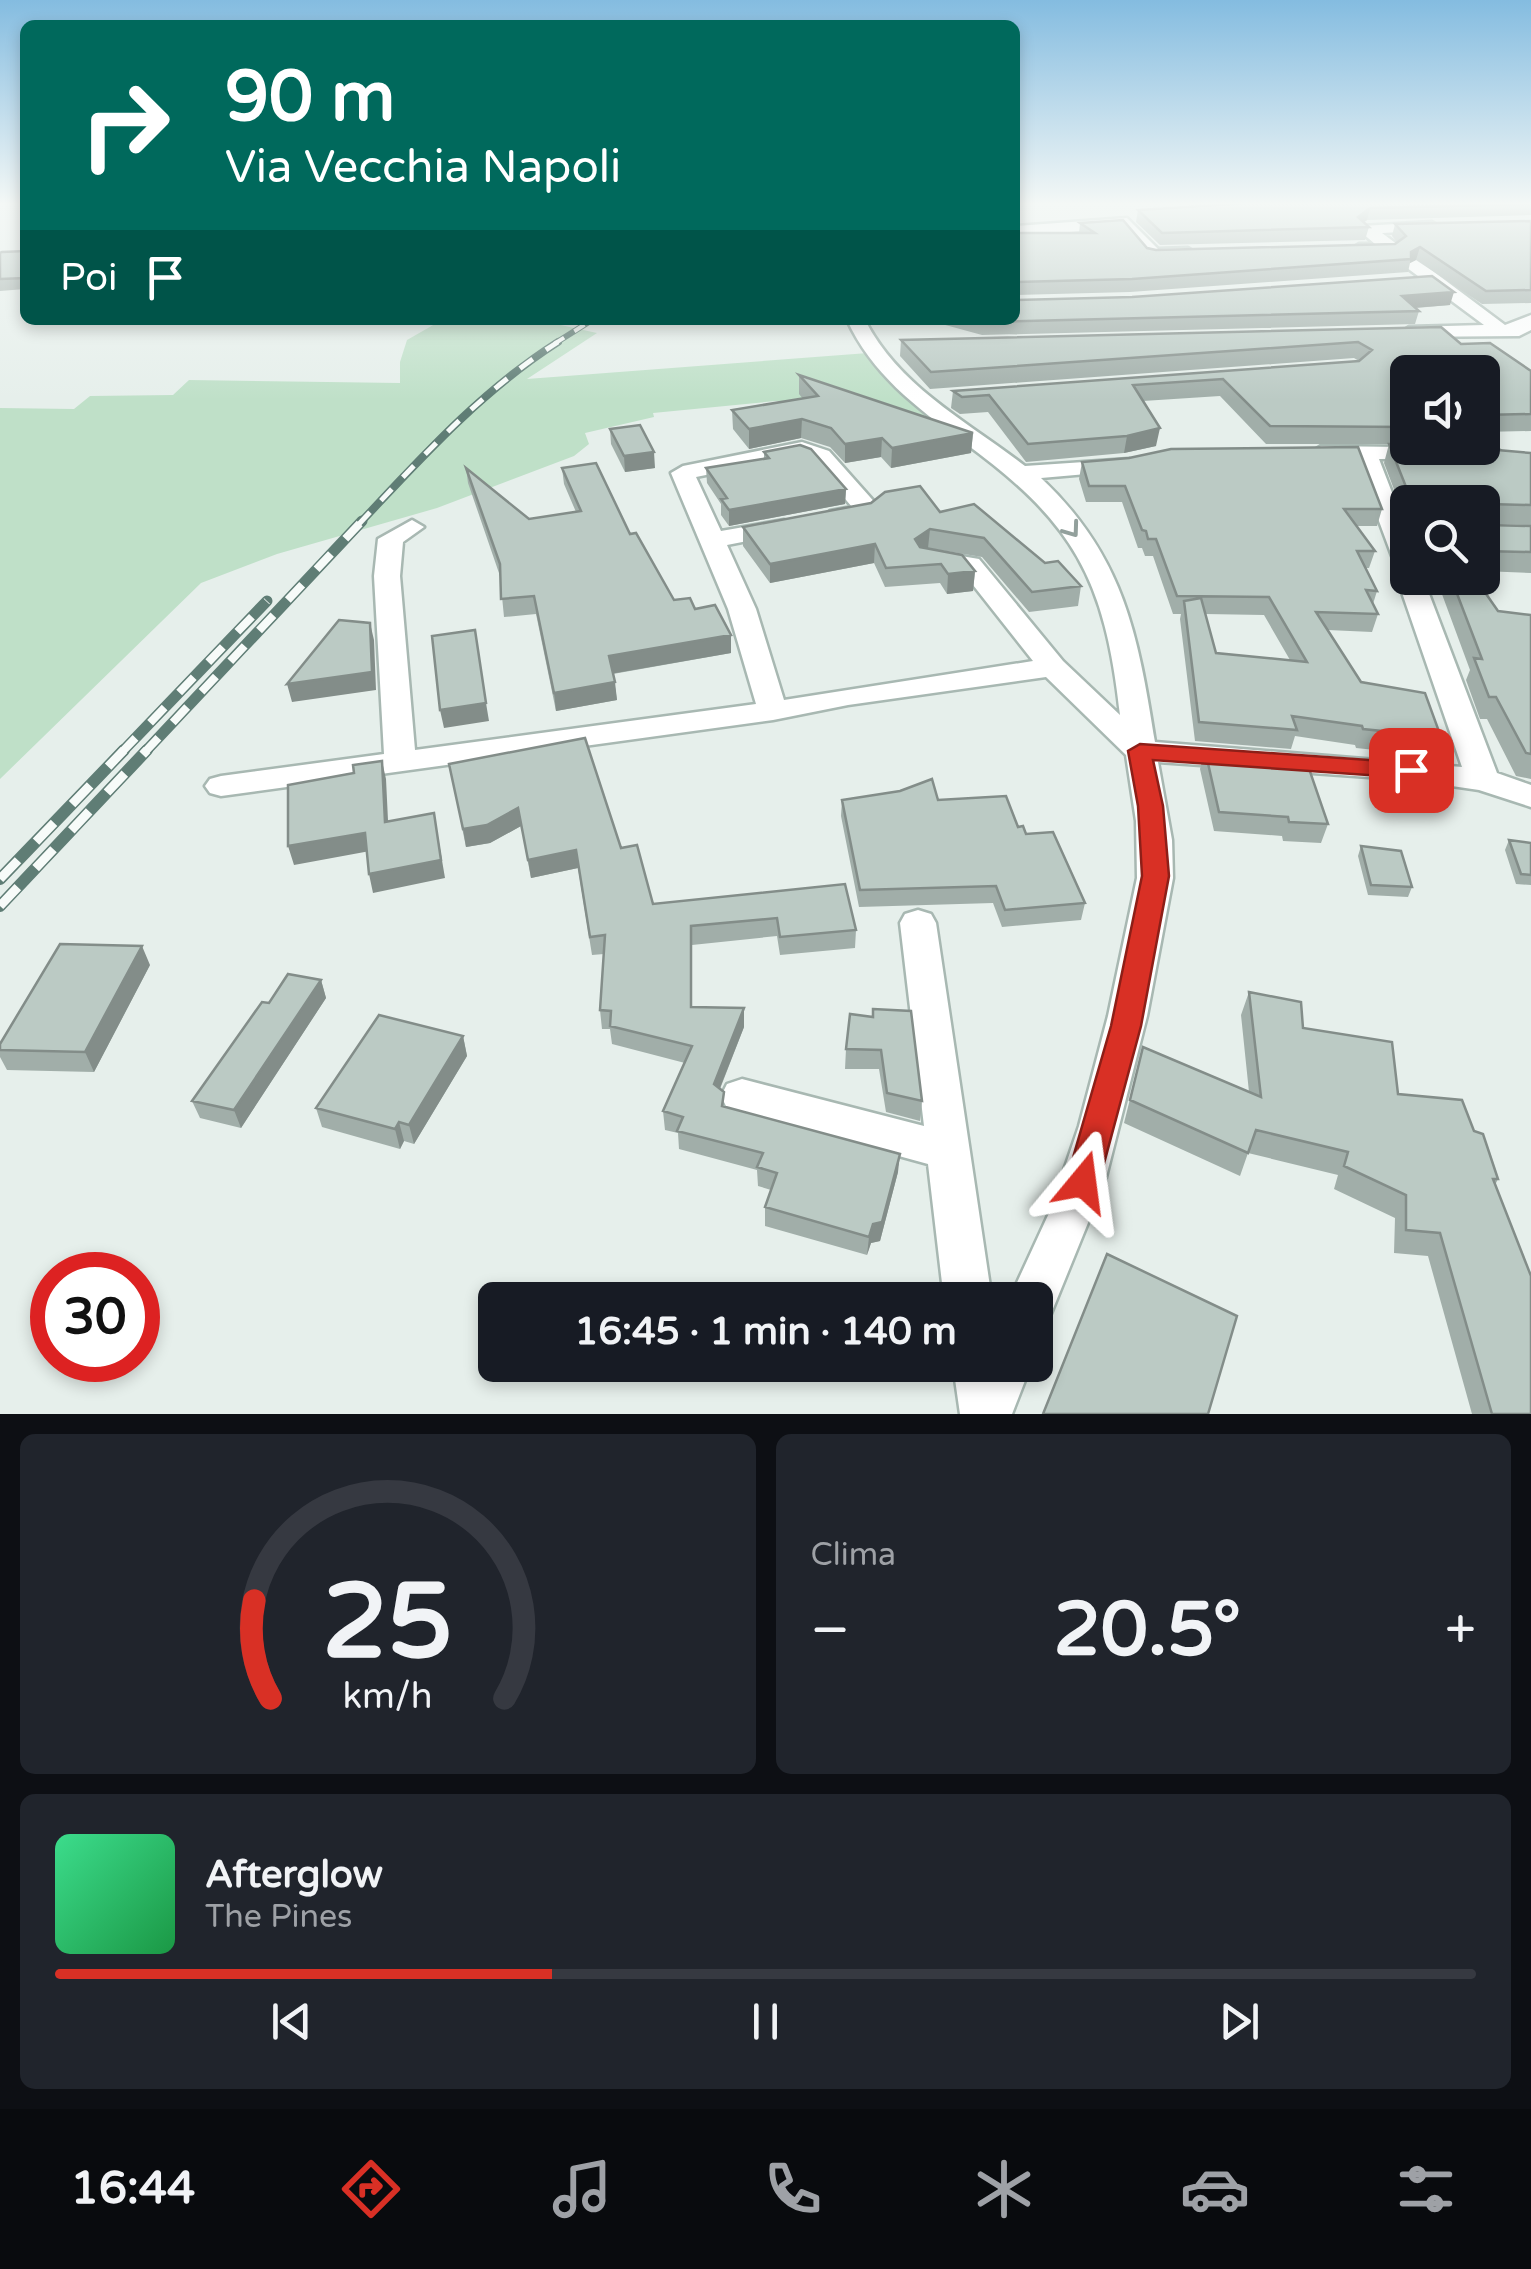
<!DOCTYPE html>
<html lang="it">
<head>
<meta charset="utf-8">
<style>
	:root { --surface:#171b24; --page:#20242c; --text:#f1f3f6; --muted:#9ea1a6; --line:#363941; --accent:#d93025 }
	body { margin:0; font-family:"Varela Round",sans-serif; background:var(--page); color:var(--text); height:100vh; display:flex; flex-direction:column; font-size:38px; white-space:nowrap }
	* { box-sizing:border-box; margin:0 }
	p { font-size:32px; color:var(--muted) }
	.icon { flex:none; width:55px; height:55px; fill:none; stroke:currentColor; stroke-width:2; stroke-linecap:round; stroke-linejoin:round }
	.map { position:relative; height:1414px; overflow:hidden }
	.drawer { display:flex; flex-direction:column; gap:20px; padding:20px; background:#0d0f14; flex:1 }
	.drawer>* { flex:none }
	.top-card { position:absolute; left:20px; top:20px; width:1000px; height:305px; border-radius:15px; box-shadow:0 5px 15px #0003; background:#00695c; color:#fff; overflow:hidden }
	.buttons { position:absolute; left:1390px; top:355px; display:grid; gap:20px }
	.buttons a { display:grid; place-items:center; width:110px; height:110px; border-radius:15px; background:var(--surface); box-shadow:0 5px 15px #0003; font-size:50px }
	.speed { position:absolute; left:30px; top:1252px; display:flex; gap:20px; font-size:50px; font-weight:700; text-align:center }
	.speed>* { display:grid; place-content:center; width:130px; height:130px; border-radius:50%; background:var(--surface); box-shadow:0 5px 15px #0003; line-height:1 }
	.speed .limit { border:15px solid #d22; background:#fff; color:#111 }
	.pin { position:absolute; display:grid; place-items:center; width:85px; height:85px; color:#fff; margin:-42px; border-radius:20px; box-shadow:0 5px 15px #0006 }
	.me { position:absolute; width:110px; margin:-55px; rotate:16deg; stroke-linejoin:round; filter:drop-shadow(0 0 8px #0008) }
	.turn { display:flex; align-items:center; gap:35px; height:210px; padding:0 40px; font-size:45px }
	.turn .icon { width:130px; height:130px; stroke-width:2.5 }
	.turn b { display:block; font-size:70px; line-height:85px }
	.then { display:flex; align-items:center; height:95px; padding:0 40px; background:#0003; gap:20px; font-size:38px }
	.big { font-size:75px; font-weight:700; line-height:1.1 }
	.drawer .widget { flex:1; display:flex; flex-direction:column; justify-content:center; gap:15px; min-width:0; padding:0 35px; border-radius:15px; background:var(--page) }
	.drawer .dial { align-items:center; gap:0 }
	.dial svg { height:260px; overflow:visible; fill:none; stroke:var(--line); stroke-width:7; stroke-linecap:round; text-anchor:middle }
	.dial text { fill:var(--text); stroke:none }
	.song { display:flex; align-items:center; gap:30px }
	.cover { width:120px; height:120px; border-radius:15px; background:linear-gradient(135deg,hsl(150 70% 55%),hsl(140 70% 35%)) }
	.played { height:10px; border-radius:5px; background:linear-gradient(90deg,var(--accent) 35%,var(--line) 35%) }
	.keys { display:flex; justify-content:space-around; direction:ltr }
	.heat { display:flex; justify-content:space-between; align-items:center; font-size:55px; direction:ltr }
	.drawer .tiles { flex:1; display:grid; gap:20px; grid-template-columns:1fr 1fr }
	.widget:last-child { grid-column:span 2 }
	.trip { position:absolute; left:478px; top:1282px; width:575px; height:100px; border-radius:15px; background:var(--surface); box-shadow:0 5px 15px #0003; font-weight:700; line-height:100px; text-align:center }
	.dock { display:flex; height:160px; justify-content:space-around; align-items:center; background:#090b0e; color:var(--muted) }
	.dock .icon { width:70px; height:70px }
	.dock .active { color:var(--accent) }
	.dock b { font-size:45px; color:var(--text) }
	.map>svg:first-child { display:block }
</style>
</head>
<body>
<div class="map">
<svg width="1531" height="1414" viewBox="0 0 1531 1414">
	<rect width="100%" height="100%" fill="#e6efeb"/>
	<path fill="#bfe0c8" d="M442 320H563L556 324 597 333 527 379 868 353 970 445 831 405 776 401 653 413 654 417 585 433 589 444 574 456 437 508 277 554 201 583 0 779V408L74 409 90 396 173 395 189 380 400 383V362L407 340Z"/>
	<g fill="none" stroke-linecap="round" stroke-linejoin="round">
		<defs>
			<path id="minor" d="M1127 218 1158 249 1188 248 1196 253 1188 258H1148L1123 228 1015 236V226Z
				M1432 222 1440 227 1438 230 1382 233 1505 325 1531 315V330L1519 336 1402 337 1400 333 1409 327 1484 325 1387 253 1359 254 1351 249 1359 244H1375L1361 232V226Z
				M847 320H865C899 387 968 422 1025 466L1129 459 1132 464 1129 469 1121 471 1041 478C1124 556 1138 635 1155 742L1462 767 1397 578 1399 575 1356 459 1321 460 1310 453 1321 446 1482 448V439L1500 451 1489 458 1379 459 1408 534V578H1423L1497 773 1531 785V807L1479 790 1411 780 1158 762 1172 840 1173 878 1147 1016 1105 1181 1050 1316 1035 1322V1300H1009L1050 1211 1079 1126 1108 1016 1137 878 1136 821 1126 755 1046 677 848 705 773 720 221 796 210 793 205 786 210 779 221 776 384 754 374 576 378 539 412 520 424 527 403 542 400 576 415 750 756 704 728 609 671 473 683 466 802 442 829 451 878 506 881 511 878 516 839 523 830 521 827 516 830 511 852 507 813 461 800 456 696 477 721 531 784 520 796 527 793 532 727 545 756 609 784 700 1033 661 962 571 922 564 918 559 931 551 979 559 1063 661 1120 715C1105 578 1074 522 962 441 915 406 872 374 847 320Z
				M918 910 931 914 936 923 992 1300H944L928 1164 742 1113 727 1108 721 1096 727 1084 742 1079 924 1126 900 923 905 914Z
				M953 1365H1031L1012 1414H960Z"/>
		</defs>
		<use href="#minor" stroke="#a8b8b2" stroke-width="5"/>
		<use href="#minor" fill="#fff" fill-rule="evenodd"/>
		<defs>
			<path id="rail-far3" d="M554 344 592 320"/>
			<path id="rail-far2" d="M359 524C421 458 481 391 558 342"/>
			<path id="rail-far1" d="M121 753 267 601
				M144 753 362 521"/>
			<path id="rail" d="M0 879 124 750
				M0 906 147 750"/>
		</defs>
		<use href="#rail-far3" stroke="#5f7d75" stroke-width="6"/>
		<use href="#rail-far2" stroke="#5f7d75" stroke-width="8"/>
		<use href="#rail-far1" stroke="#5f7d75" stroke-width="11"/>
		<use href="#rail" stroke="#5f7d75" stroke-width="12"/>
		<use href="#rail-far3" stroke="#f7fbf9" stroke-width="4" stroke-dasharray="12" stroke-linecap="butt"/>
		<use href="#rail-far2" stroke="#f7fbf9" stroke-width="5" stroke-dasharray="16" stroke-linecap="butt"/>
		<use href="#rail-far1" stroke="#f7fbf9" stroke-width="8" stroke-dasharray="21" stroke-linecap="butt"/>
		<use href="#rail" stroke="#f7fbf9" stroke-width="9" stroke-dasharray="26" stroke-linecap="butt"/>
	</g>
	<path fill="#a1aea9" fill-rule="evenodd" d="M1531 202V215L1367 220 1364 222 1369 227 1365 240 1160 245 1136 222 1138 210Z
		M1531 221V303L1482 304 1416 260 1410 263 1408 272 1130 292 1015 295 1017 300 1450 305 1416 308 1419 311 1415 324 982 335 927 320H1015V233H1079L1080 223 1156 250 1395 244 1397 242 1392 236 1395 224Z
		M25 251V289L0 291V253Z
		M1441 327 1461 344 1531 371V431L1482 432V372H1408V448L1531 453V525L1488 524 1489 525 1531 526V573L1482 571V502H1408V526L1384 463 1389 444H1266L1220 396 1143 401 1156 446 1124 453 1026 462 988 412 960 414 951 408 953 391 1359 361 1354 358 930 389 900 356 901 340Z
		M799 375 973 433 971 453 891 468 881 457 845 463 830 447 801 438 749 449 733 429 732 410 803 399 799 394Z
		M610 429 655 468 625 472 611 444Z
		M764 452 846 489 845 504 729 526 721 515V504L707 483 706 468 764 458Z
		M1082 462 1382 509 1377 526H1356L1375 551 1369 568H1366L1377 591 1373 604 1378 614 1372 632 1328 630 1361 682 1441 737 1433 756 1356 748 1355 745 1295 736 1291 749 1195 741 1180 619 1181 614H1173L1153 556H1145L1142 548H1138L1122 502H1086L1079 479ZM1205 614 1264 615 1290 660 1216 653Z
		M466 468 529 519 576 512 564 484 562 468 630 534 674 600 695 609 731 653 613 674 617 700 556 711 536 614 504 617 500 576 468 483Z
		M940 512 1045 563 1081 586 1078 606 1029 612 982 557 928 548 927 549 975 571 973 591 947 594 940 583 885 587 874 563 770 583 743 546V527Z
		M1436 578H1475L1498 611 1531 615V779L1516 776 1487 719H1480L1466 680 1470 670Z
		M1205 750 1328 824 1321 843 1283 841 1282 836 1214 831 1200 769Z
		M449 764 621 848 653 904 845 884 856 930 855 948 780 955 777 936 692 945V1007L744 1008V1027L720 1089 724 1106 898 1172 880 1241 871 1243 867 1255 765 1226V1207L771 1190 758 1186 757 1170 679 1149 678 1133 665 1130 663 1111 685 1063 612 1044 610 1029H602L600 1010 604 954 592 955 578 868 531 878 521 826 490 843 466 847Z
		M842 800H938L1018 827 1085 903 1081 920 1002 927 993 903 859 907 841 816Z
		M1509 840 1531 843V885L1516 884 1505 850Z
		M1361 846 1412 887 1408 897 1368 895 1358 856Z
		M150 965 94 1072 7 1070 0 1057V1044Z
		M321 980 326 998 241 1128 200 1118 192 1101 269 1003Z
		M1249 992 1398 1094 1474 1131 1498 1179 1495 1185 1531 1414H1472L1428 1256 1394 1253 1395 1218 1334 1189 1338 1175 1248 1153 1240 1176 1124 1123 1143 1047 1249 1092 1241 1015Z
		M873 1009 922 1101 920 1121 886 1112 879 1069H845L846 1049 873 1017Z
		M463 1036 467 1056 414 1144 404 1141 400 1149 322 1127 316 1108Z"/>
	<path fill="#838d89" d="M1370 208 1367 220 1355 229 1358 217Z
		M1420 247 1416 260 1410 263 1411 252Z
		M1454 292 1450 305 1399 309 1402 296Z
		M802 419 801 438 749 449V429Z
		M1160 428 1156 446 1124 453 1127 436Z
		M973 433 971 453 891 468 892 448Z
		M882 438 881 457 845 463V444Z
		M654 452 655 468 625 472 624 456Z
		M846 489 845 504 729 526V510Z
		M930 529 928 548 913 558 915 539Z
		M875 544 874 563 770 583V564Z
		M975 571 973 591 947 594 948 574Z
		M370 623 374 640 376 690 292 702 287 684Z
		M731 635V653L610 674 609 656Z
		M615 682 617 700 556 711 554 693Z
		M486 703 489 721 444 728 440 710Z
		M382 761 386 779 389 841 385 822Z
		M518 808 521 826 490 843 466 847 463 829Z
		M434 813 445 878 373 893 369 874Z
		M365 833 370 851 294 865 288 846Z
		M576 850 578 868 531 878 528 860Z
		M142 946 150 965 94 1072 85 1052Z
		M321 980 326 998 241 1128 234 1110Z
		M744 1008V1027L714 1103V1084Z
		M463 1036 467 1056 414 1144 409 1125Z
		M399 1122 404 1141 400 1149 395 1129Z
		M900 1154 898 1172 880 1241 871 1243 867 1255 869 1237Z"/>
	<path fill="#bbcac4" stroke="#838d89" stroke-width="2.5" d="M1265 202H1531V204L1370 208 1358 217 1369 227 1162 233 1138 210Z
		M1123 220 1147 248 1156 250 1395 244 1406 236 1395 224 1531 221V290L1486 291 1420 247 1411 252V259L1132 279 1016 282 1015 284V233H1095L1080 223Z
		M25 251V278L0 279V253L2 252Z
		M1432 276 1454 292 1402 296 1419 311 984 322 977 320H1015V294L1017 300 1132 297Z
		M1441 327 1461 344 1490 343 1531 371V414L1482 415V372H1408V427L1270 426 1223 379 1133 385 1160 428 1127 436 1028 444 989 395 962 397 953 391 1359 361 1372 350 1358 342 931 372 901 340Z
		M799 375 973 433 892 448 882 438 845 444 831 428 802 419 749 429 732 410 818 396Z
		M640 425 654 452 624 456 610 429Z
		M1389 444H1408V448H1474L1531 453V505L1489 504 1485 521 1489 525 1531 526V552L1482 551V502H1412Z
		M800 445 811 449 846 489 729 510 721 499 727 498 706 468 769 458 764 452Z
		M1358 447 1382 509H1344L1375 551H1357L1377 591 1366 590 1378 614 1316 612 1361 682 1425 693 1441 737 1363 729 1362 726 1292 716 1297 730 1199 722 1184 601 1201 598 1216 653 1307 662 1269 597 1177 596 1156 539H1148L1146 531 1142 530 1125 486H1089L1082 462 1129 458 1171 449Z
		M596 463 630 534 636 533 674 600 690 598 695 609 715 605 731 635 609 656 615 682 554 693 534 596 501 599 500 564 466 468 529 519 581 511 562 468Z
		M920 486 940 512 974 504 1045 563 1058 561 1081 586 1032 592 984 538 930 529 915 539 920 547 962 555 975 571 948 574 941 564 886 568 875 544 770 564 743 527 871 503 885 492Z
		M1451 578H1475L1498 611 1531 615V754L1526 753 1496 697H1489L1474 658 1482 659Z
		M339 620 370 623 372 672 287 684Z
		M475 630 486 703 440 710 432 636Z
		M585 738 621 848 637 845 653 904 845 884 856 930 780 937 777 918 691 926V1007L744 1008 714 1084 724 1092 722 1106 900 1154 882 1222 873 1224 869 1237 765 1207 777 1173 757 1167 763 1153 677 1131 683 1117 663 1111 692 1046 610 1026 611 1011 600 1010 605 935 590 937 576 850 528 860 518 808 487 825 463 829 449 764Z
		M1205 750 1305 757 1328 824 1289 822 1288 817 1219 812Z
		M382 761 385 822 434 813 441 860 369 874 365 833 288 846V785L354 773 353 765Z
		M932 779 938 800 1006 796 1018 827 1023 826 1026 834 1053 832 1085 903 1005 910 996 886 860 890 842 800 900 791Z
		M1509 840 1531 843V875L1521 874Z
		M1361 846 1401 851 1412 887 1371 885Z
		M60 944 142 946 85 1052 0 1050V1044Z
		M288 974 321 980 234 1110 192 1101 262 1002 269 1003Z
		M1249 992 1301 1002 1303 1028 1392 1042 1398 1094 1462 1100 1474 1131 1483 1134 1498 1179H1493L1531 1276V1414H1492L1440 1233 1406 1230V1195L1344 1166 1348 1152 1256 1130 1248 1153 1130 1100 1143 1047 1261 1097Z
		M873 1009 911 1011 922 1101 887 1093 881 1050 846 1049 850 1014 873 1017Z
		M379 1015 463 1036 409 1125 399 1122 395 1129 316 1108Z
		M1107 1254 1237 1316 1208 1414H1043Z"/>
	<defs><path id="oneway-chevron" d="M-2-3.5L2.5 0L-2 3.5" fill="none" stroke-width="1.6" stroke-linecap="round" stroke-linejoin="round" transform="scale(2.5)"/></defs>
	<use stroke="#92a09c" href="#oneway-chevron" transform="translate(1072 530) rotate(54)"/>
	<linearGradient id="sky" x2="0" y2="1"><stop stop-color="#84bce0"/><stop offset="0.51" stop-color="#f4f8f6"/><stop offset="1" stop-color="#f4f8f6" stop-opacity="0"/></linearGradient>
	<rect width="1531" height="400" fill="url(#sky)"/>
	<path fill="#d93025" stroke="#8d1f18" stroke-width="2.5" d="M1140 744 1411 763 1423 770 1411 778 1153 760 1163 806 1169 876 1141 1026 1099 1182 1095 1192 1083 1197 1071 1192 1066 1182 1111 1026 1142 876 1138 806 1128 751Z"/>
</svg>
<div class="buttons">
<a><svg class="icon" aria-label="sound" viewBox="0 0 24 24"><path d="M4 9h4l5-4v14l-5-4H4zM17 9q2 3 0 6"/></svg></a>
<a><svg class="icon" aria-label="search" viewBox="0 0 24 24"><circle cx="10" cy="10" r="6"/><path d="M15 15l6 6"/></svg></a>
</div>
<div class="speed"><div class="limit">30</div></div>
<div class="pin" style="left:1411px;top:770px;background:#d93025"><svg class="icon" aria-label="arrive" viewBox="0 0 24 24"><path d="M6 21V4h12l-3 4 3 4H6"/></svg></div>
<svg class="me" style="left:1083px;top:1182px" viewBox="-20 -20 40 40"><path d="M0-17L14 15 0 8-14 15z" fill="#d93025" stroke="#fff" stroke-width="4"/></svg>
<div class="trip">16:45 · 1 min · 140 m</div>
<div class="top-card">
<div class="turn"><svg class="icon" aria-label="right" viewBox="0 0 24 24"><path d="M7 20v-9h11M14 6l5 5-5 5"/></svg><div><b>90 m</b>Via Vecchia Napoli</div></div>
<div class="then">Poi<svg class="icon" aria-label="arrive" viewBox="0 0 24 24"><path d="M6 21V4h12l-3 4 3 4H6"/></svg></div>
</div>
</div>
<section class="drawer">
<div class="tiles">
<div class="widget dial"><svg viewBox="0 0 100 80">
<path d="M14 69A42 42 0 1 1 86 69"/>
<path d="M14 69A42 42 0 0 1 9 39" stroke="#d93025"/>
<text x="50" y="56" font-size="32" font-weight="700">25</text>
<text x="50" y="72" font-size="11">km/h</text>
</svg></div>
<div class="widget"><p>Clima</p>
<div class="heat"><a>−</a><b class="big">20.5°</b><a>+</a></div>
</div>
<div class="widget">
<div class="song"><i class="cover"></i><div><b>Afterglow</b><p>The Pines</p></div></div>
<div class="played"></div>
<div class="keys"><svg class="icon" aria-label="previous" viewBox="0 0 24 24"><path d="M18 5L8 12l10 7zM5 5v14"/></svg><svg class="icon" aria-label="pause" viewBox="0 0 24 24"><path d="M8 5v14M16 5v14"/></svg><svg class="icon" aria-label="next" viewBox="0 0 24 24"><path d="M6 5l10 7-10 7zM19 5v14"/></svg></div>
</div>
</div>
</section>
<nav class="dock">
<b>16:44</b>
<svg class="icon active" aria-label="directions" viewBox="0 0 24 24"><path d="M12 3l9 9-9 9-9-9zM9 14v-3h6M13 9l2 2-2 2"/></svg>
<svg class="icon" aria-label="music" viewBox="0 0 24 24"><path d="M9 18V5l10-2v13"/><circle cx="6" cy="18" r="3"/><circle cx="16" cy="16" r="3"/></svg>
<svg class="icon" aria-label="phone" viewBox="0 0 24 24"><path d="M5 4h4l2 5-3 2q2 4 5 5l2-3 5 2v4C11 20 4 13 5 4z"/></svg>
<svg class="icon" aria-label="climate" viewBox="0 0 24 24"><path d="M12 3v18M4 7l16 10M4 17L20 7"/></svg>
<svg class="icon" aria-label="car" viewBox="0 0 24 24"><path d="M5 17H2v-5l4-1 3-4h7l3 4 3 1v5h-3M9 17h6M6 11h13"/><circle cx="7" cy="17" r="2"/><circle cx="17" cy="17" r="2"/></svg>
<svg class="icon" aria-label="filters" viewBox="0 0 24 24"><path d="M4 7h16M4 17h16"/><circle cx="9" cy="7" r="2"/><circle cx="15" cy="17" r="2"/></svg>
</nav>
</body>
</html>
